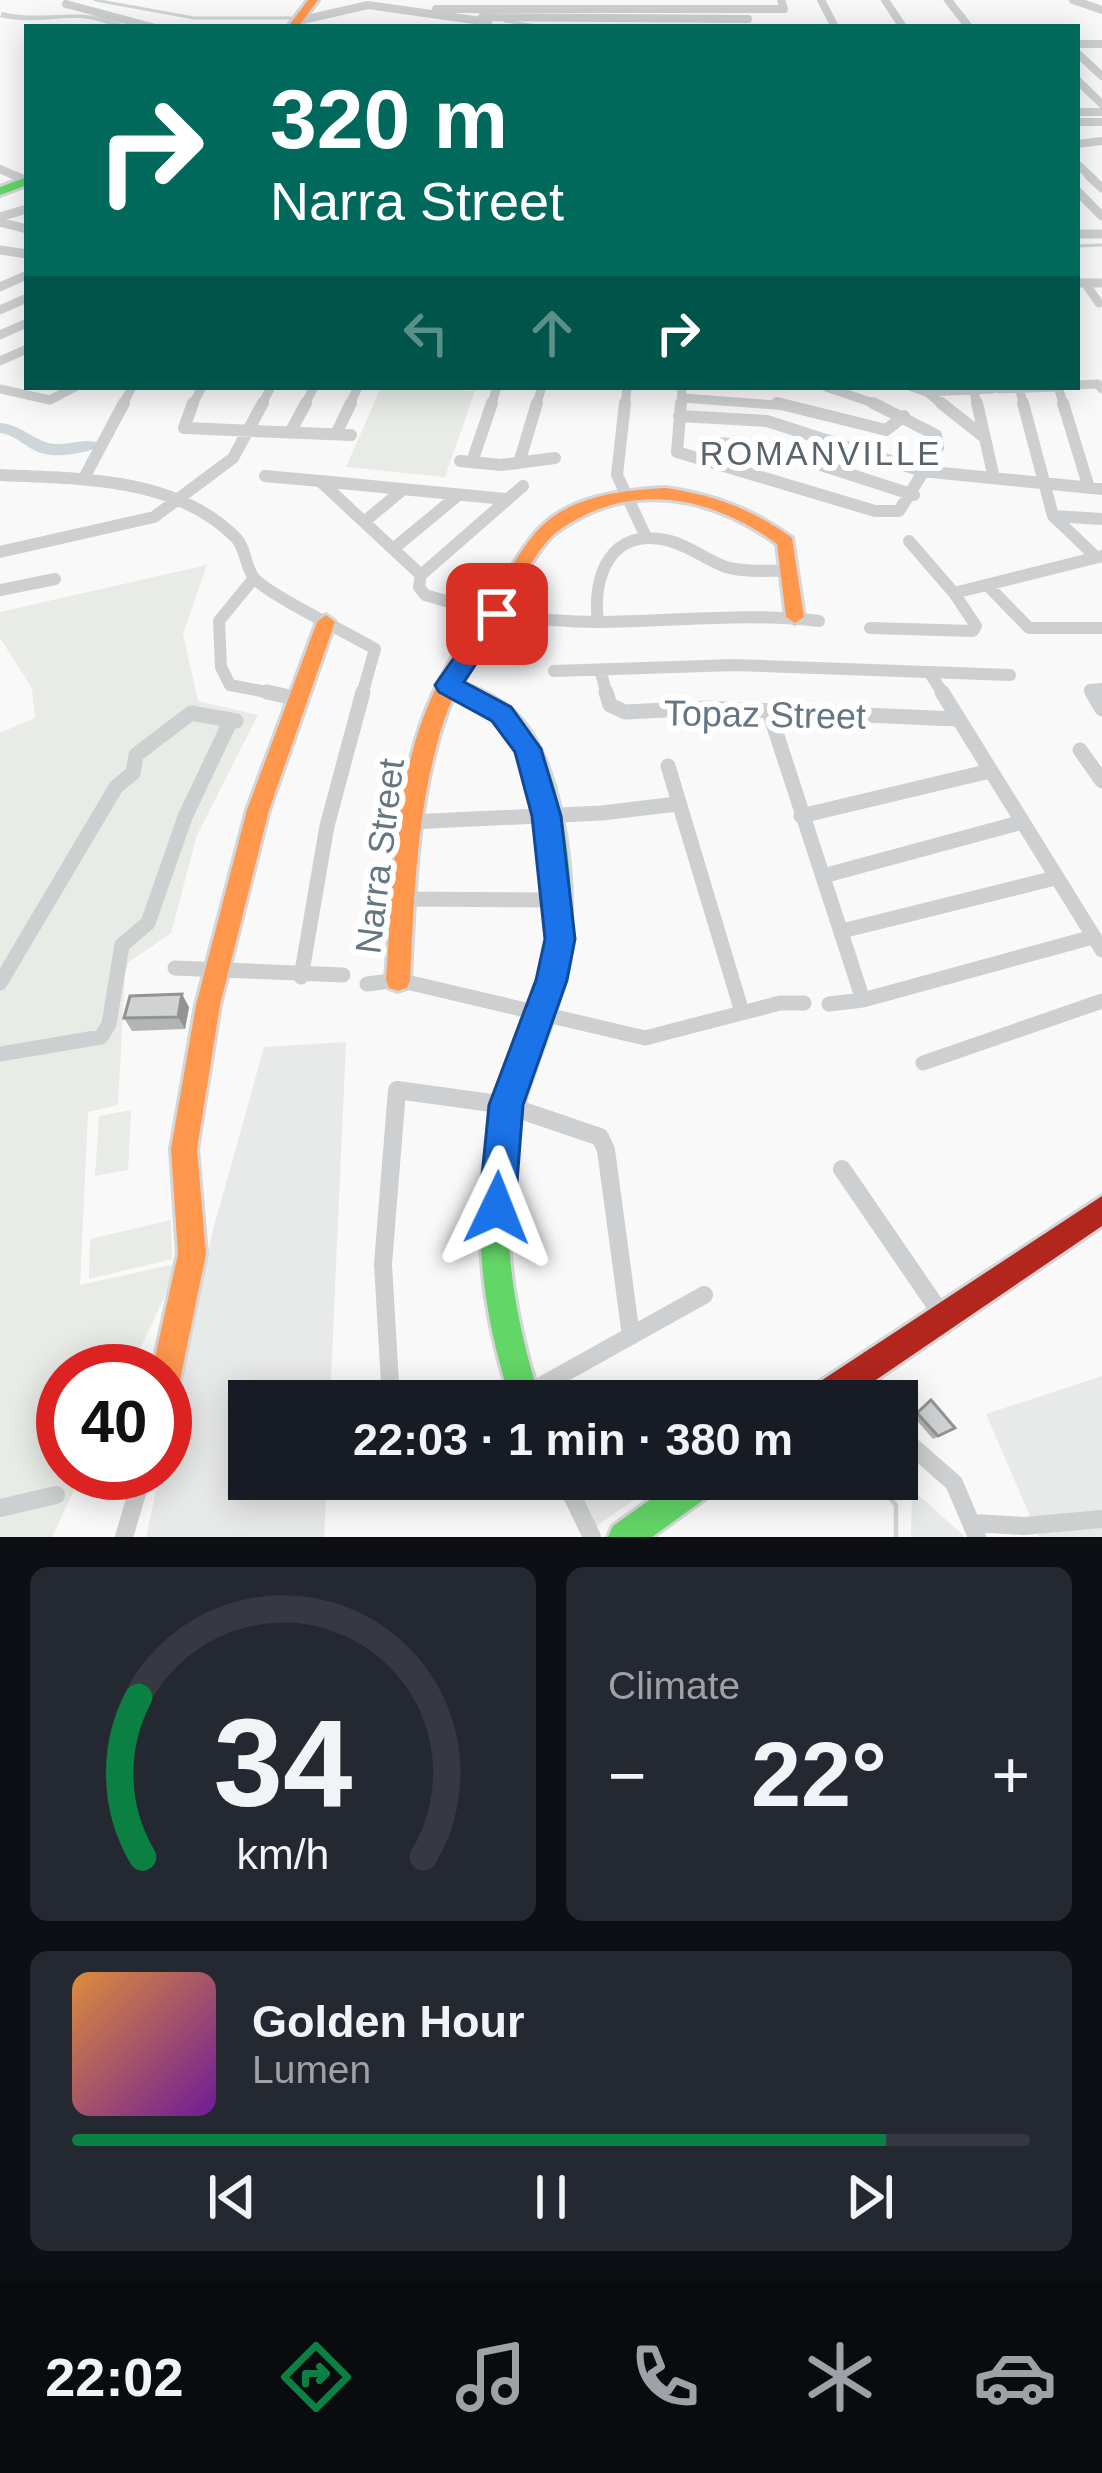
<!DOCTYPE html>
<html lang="en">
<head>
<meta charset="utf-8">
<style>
	:root { --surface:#171b24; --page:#242831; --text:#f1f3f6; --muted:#9ea1a6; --line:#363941; --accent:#0b8043 }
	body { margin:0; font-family:Helvetica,sans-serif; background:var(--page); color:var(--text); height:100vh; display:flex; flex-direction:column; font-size:45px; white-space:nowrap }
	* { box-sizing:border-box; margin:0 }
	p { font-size:39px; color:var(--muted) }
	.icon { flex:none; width:66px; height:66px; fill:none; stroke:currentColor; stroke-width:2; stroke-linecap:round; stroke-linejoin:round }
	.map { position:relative; height:1537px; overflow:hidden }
	.sheet { display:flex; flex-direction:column; gap:30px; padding:30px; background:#0d0f14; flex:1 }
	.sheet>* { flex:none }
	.guide { position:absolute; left:24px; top:24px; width:1056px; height:366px; border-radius:0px; box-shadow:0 6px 30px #0003; background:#00695c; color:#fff; overflow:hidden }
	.speed { position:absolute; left:36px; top:1344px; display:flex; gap:24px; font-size:60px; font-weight:700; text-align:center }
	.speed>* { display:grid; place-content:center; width:156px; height:156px; border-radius:50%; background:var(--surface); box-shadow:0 6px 30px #0003; line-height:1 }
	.speed .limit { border:18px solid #d22; background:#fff; color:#111 }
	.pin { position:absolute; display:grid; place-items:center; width:102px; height:102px; color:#fff; margin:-51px; border-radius:24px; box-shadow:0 6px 18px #0006 }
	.me { position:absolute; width:132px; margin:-66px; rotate:2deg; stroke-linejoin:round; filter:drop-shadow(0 0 9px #0008) }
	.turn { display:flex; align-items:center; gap:42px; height:252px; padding:0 48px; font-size:54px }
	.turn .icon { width:156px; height:156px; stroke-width:2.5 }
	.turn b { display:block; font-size:84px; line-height:102px }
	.lanes { display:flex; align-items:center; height:114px; padding:0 48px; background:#0003; justify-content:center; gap:60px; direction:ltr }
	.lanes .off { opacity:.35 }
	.big { font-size:90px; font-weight:700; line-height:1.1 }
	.sheet .widget { flex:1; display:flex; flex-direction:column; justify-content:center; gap:18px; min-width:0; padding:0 42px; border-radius:18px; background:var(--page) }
	.sheet .dial { align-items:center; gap:0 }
	.dial svg { height:312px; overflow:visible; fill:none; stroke:var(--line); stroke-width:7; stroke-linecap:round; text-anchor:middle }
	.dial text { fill:var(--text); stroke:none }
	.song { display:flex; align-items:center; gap:36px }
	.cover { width:144px; height:144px; border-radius:18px; background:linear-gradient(135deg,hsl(30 70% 55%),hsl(280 70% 35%)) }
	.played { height:12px; border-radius:6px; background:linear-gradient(90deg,var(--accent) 85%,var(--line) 85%) }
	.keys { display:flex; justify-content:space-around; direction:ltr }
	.heat { display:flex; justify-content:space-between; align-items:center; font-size:66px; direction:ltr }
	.sheet .tiles { flex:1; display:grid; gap:30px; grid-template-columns:1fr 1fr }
	.widget:last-child { grid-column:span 2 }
	.trip { position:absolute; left:228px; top:1380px; width:690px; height:120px; border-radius:0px; background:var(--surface); box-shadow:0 6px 30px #0003; font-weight:700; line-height:120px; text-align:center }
	.dock { display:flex; height:192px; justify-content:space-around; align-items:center; background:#090b0e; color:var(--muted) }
	.dock .icon { width:84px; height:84px }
	.dock .active { color:var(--accent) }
	.dock b { font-size:54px; color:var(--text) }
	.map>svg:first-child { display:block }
</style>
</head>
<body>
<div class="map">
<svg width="1102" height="1537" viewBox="0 0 1102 1537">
	<rect width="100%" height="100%" fill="#f9f9f9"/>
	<path fill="#e8e9e9" d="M346 1042 330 1401H249V1479H327L324 1537H146L160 1473H165V1449L213 1230 264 1047Z
		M1102 1376V1537H1039L986 1414Z
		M573 1479H663L594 1528Z
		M912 1489 965 1537H911Z"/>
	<path fill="#e8ebe6" d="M381 387 475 391 445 477 346 467Z
		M207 565 183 634 198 701 258 715 197 835 171 933 129 962 125 974 118 1105 88 1112 80 1285 180 1263 130 1371H63V1473H82L52 1537H0V733L35 718 32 688 0 638V612Z
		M131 1110 128 1170 95 1176 99 1116Z
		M171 1220 172 1259 89 1279 90 1239Z"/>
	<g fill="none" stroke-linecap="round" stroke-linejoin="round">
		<path stroke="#ced6d9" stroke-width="3" d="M95 0 194 18H294
			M505 21 544 27
			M1077 246 1102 245"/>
		<path stroke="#ced6d9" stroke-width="4.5" d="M872 1479 896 1505V1537"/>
		<path fill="#ced6d9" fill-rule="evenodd" d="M2 12C49 23 80 3 129 27 112 27 97 19 80 18 52 17 27 24 0 17Z
			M0 423C23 425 36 443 55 444 72 445 88 436 103 445 91 452 60 458 45 454 28 451 18 435 0 433Z"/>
		<defs>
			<path id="fast" d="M27 177V185L0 195V187Z
				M448 678C474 686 500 697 519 717 566 767 579 899 567 964 556 1030 520 1090 512 1157 501 1240 515 1322 541 1401H511C485 1322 473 1240 485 1158 494 1090 530 1031 543 965 555 909 544 781 510 733 494 711 466 699 441 690L438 685Z
				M679 1479H722L717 1490 652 1537H608L613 1526Z"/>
			<path id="slow" d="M308 0H318L298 27H288Z
				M666 488C714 495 752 509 792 538L804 617 795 623 786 617 777 544C722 504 655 484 589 513 577 519 561 527 551 537 533 556 520 584 505 606 476 650 450 693 437 744 416 821 414 901 410 980L407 988 398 991 389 988 386 980C393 885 393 780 434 692 451 656 474 623 496 591 510 571 522 547 538 530 569 496 623 490 666 488Z
				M326 615 335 622 269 810 220 1005 197 1149 206 1254 180 1380 176 1391 165 1395V1371H152L178 1254 171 1149 196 1005 247 810 317 622Z"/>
			<path id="jam" d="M1102 1196V1226L845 1401H803L807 1390Z"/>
		</defs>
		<use href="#fast" stroke="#d5d6d7" stroke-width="6"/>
		<use href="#slow" stroke="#d5d6d7" stroke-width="6"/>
		<use href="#jam" stroke="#d5d6d7" stroke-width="6"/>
		<path stroke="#cecfd0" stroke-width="8" d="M821 0 835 27
			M885 0 903 27
			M948 0 969 27
			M1073 0 1102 10
			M66 4 152 27
			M436 9H784L781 0
			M482 17 748 19
			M298 21 368 5 488 22
			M1077 44H1102
			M1077 53 1102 76
			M1077 80 1102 104
			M1077 112H1102
			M1077 122H1102
			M1077 144 1102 141
			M1077 164 1093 179
			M0 169 22 179"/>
		<path stroke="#cecfd0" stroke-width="9" d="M16 176 27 181
			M1089 176 1102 188
			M1077 191 1102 216
			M0 217 27 209
			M0 222 27 229
			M1077 234H1102
			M0 250 27 254
			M1077 283H1102
			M1085 283 1099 303
			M0 287 27 275
			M0 310 27 298
			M0 335 27 323
			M0 361 27 349
			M1077 385 1098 384 1102 389
			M826 387 882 406
			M912 387 927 392 993 389
			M1019 387 1024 406
			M1058 387 1064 406
			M0 389 50 400 75 387
			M999 389 1058 387
			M974 391 977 406
			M927 392 944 406
			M683 398 789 406
			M122 406 132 387
			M192 406 202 387
			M261 406 271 387
			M304 406 314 387
			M349 406 358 387
			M491 406 497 387
			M536 406 542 387
			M625 406 627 387
			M681 406 682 387"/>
		<path stroke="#cecfd0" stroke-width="12" d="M193 403 184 428 351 435
			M625 403 617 475 646 537
			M681 403 677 452 875 511H899L938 448 936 435 873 403
			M777 403 886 430 904 416
			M941 403 984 437
			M977 403 994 478
			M1023 403 1053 516 1094 555
			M1063 403 1089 488
			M679 416 767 421 922 471 1102 489
			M291 431 306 403
			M336 434 351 403
			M460 461 501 465 555 458
			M472 462 492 403
			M720 462V443L768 448 914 495
			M519 463 537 403
			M0 475C79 479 175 476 236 538 246 548 245 568 255 579 271 596 350 634 375 649L362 695
			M265 476 320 481
			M84 478 124 403
			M523 486 421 575 419 587 425 595C481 612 539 622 598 622 672 622 745 612 819 621
			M1053 516 1102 519
			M364 522 400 492
			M909 541 954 593
			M393 549 456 497
			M0 552 154 517 233 458 263 403
			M421 575 320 481 505 499
			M254 578 219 621 221 667 230 685 282 695
			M989 587 1029 628H1102
			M0 590 55 579
			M598 622C592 577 610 528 666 540 687 544 706 560 726 567 745 573 771 570 791 571
			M870 628 973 631 976 626 954 593 1102 556
			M554 671 734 665 1010 675
			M601 673 607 695
			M931 675 944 695
			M1093 695 1090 690 1102 689"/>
		<path stroke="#cecfd0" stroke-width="15" d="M267 692 294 698
			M606 692 610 705 625 712 707 708 956 719
			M942 692 1102 950
			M1092 692 1102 709
			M769 711 863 1000
			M1080 750 1102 781
			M668 766 742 1012
			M801 816 990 771
			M409 822 602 813 677 804
			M823 876 1019 823
			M402 899 557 900
			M842 931 1055 878
			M175 968 343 975
			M301 977 327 826 363 692
			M0 983 116 787 133 773 136 755 191 713 236 721
			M367 984 398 980 645 1038 780 1003H804
			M829 1004 863 1000 1093 937
			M0 1054 101 1037 109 1024 122 945 148 923 185 817 231 720
			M923 1063 1102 1001"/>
		<path stroke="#cecfd0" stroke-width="18" d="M842 1169 942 1315
			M841 1385 860 1401
			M391 1401 383 1264 397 1090 506 1105 600 1137 606 1150 631 1336
			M514 1401 704 1295
			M897 1433 954 1483 977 1537
			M564 1479 592 1537
			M0 1508 56 1495
			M974 1523 1024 1526 1102 1519
			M124 1537 143 1473"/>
		<use href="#fast" fill="#63d668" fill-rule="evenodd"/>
		<use href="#slow" fill="#ff974d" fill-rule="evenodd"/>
		<use href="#jam" fill="#b3261e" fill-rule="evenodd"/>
	</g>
	<path fill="#b3b5b5" d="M189 1007 185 1029 132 1031 124 1018Z
		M931 1400 950 1431 933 1439 913 1416Z"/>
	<path fill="#929394" d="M182 994 189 1007 185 1029 178 1017Z"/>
	<path fill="#d0d2d3" stroke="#929394" stroke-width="3" d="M182 994 178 1017 124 1018 130 996Z
		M931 1400 955 1428 938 1436 917 1413Z"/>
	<path fill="#1a73e8" stroke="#114b97" stroke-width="3" d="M497 606 509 614 464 682 511 707 541 749 561 816 575 939 567 980 523 1105 515 1208 510 1220 497 1226 484 1220 479 1208 489 1105 536 980 545 939 532 816 515 752 492 721 439 692 435 685 489 608Z"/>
	<g text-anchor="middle" stroke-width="12" stroke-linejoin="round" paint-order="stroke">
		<g font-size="33" letter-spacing="3" fill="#57646e" stroke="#fff">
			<text x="821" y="465">ROMANVILLE</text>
		</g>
		<g font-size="36" fill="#657683" stroke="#fff">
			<text transform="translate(765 714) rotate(1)" y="13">Topaz Street</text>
			<text transform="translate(379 856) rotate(-83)" y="13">Narra Street</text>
		</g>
	</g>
</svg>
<div class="speed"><div class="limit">40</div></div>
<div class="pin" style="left:497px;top:614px;background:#d93025"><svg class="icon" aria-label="arrive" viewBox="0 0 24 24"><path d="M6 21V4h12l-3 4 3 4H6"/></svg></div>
<svg class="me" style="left:497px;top:1208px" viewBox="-20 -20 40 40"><path d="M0-17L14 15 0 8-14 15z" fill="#1a73e8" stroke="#fff" stroke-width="4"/></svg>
<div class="trip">22:03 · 1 min · 380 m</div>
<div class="guide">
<div class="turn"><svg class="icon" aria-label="right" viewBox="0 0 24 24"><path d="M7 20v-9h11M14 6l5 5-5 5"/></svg><div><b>320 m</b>Narra Street</div></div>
<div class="lanes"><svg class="icon off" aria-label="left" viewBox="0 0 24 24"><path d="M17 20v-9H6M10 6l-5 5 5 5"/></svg><svg class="icon off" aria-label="ahead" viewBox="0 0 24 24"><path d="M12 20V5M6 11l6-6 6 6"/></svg><svg class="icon" aria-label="right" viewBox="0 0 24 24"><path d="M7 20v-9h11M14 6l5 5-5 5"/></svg></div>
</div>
</div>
<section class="sheet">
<div class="tiles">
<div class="widget dial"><svg viewBox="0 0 100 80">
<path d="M14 69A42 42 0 1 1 86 69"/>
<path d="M14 69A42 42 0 0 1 13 28" stroke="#0b8043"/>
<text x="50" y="56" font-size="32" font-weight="700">34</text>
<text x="50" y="72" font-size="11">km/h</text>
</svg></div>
<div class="widget"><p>Climate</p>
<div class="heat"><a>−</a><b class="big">22°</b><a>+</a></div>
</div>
<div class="widget">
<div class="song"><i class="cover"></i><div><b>Golden Hour</b><p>Lumen</p></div></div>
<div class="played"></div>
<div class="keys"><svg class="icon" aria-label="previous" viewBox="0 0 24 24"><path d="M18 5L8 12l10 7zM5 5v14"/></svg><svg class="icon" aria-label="pause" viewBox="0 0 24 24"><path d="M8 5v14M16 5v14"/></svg><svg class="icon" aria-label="next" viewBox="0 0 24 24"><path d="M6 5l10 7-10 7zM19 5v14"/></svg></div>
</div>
</div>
</section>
<nav class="dock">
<b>22:02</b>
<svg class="icon active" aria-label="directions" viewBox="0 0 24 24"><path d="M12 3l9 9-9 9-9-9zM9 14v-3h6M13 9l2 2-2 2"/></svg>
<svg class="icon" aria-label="music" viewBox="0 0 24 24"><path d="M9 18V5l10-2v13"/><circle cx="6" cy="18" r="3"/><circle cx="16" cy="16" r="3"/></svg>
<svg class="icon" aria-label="phone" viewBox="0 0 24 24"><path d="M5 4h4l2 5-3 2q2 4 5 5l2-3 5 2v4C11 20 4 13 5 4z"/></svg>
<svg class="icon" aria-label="climate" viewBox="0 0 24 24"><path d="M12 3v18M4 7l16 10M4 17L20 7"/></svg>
<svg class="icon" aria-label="car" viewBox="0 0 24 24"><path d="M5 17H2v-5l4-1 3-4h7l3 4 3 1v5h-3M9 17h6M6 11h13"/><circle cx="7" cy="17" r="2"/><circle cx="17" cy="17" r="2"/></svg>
</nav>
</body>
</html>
